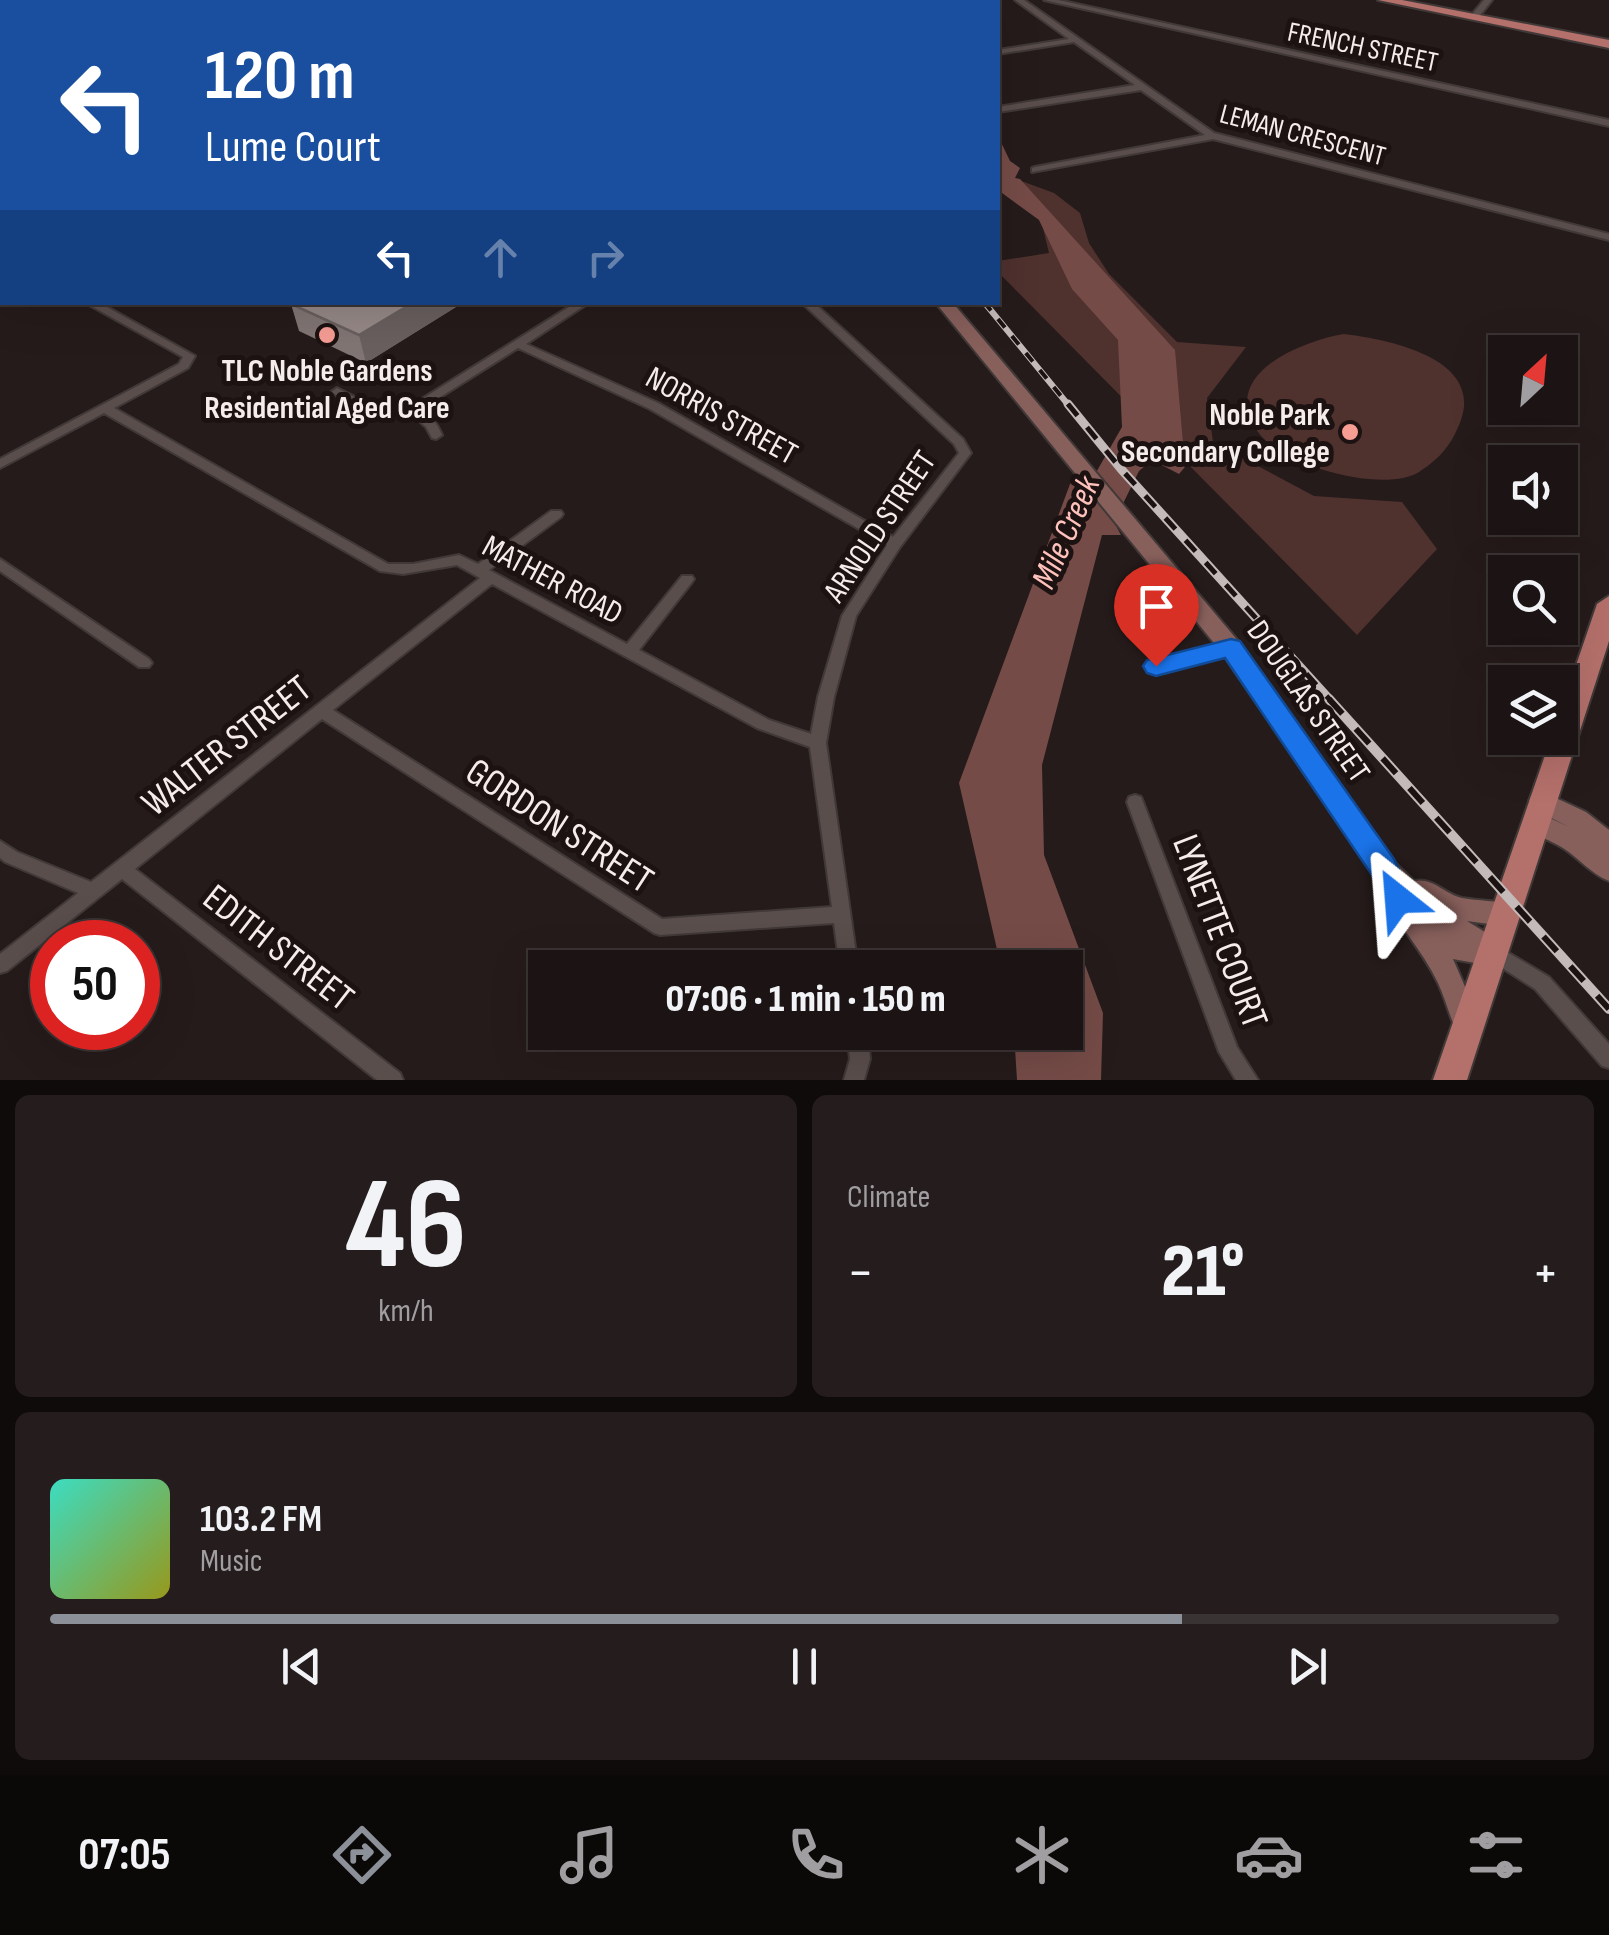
<!DOCTYPE html>
<html lang="en">
<head>
<meta charset="utf-8">
<style>
	:root { --surface:#1c1414; --page:#251d1d; --text:#f1f3f6; --muted:#a09ea0; --line:#3a3334; --accent:#8c9099 }
	body { margin:0; font-family:"Sofia Sans Condensed",sans-serif; background:var(--page); color:var(--text); height:100vh; display:flex; flex-direction:column; font-size:38px; white-space:nowrap }
	* { box-sizing:border-box; margin:0 }
	p { font-size:32px; color:var(--muted) }
	.icon { flex:none; width:55px; height:55px; fill:none; stroke:currentColor; stroke-width:2; stroke-linecap:round; stroke-linejoin:round }
	.map { position:relative; height:1080px; overflow:hidden }
	.panel { display:flex; flex-direction:column; gap:15px; padding:15px; background:#0f0b0b; flex:1 }
	.panel>* { flex:none }
	.banner { position:absolute; left:0px; top:0px; width:1000px; height:305px; box-shadow:0 10px 40px #0002,0 0 0 2px var(--line); background:#1a4fa0; color:#fff; overflow:hidden }
	.needle { width:65px; rotate:26deg }
	.tools { position:absolute; left:1488px; top:335px; display:grid; gap:20px }
	.tools a { display:grid; place-items:center; width:90px; height:90px; border-radius:0px; background:var(--surface); box-shadow:0 10px 40px #0002,0 0 0 2px var(--line); font-size:50px }
	.speed { position:absolute; left:30px; top:920px; display:flex; gap:20px; font-size:50px; font-weight:700; text-align:center }
	.speed>* { display:grid; place-content:center; width:130px; height:130px; border-radius:50%; background:var(--surface); box-shadow:0 10px 40px #0002,0 0 0 2px var(--line); line-height:1 }
	.speed .limit { border:15px solid #d22; background:#fff; color:#111 }
	.pin { position:absolute; display:grid; place-items:center; width:85px; height:85px; color:#fff; margin:-102px -42px; border-radius:50% 50% 50% 0; rotate:-45deg; box-shadow:0 0 10px #0007 }
	.pin .icon { rotate:45deg }
	.me { position:absolute; width:110px; margin:-55px; rotate:332deg; stroke-linejoin:round; filter:drop-shadow(0 0 8px #0008) }
	.turn { display:flex; align-items:center; gap:35px; height:210px; padding:0 40px; font-size:45px }
	.turn .icon { width:130px; height:130px; stroke-width:2.5 }
	.turn b { display:block; font-size:70px; line-height:85px }
	.lanes { display:flex; align-items:center; height:95px; padding:0 40px; background:#0003; justify-content:center; gap:50px; direction:ltr }
	.lanes .off { opacity:.35 }
	.big { font-size:75px; font-weight:800; line-height:1.1 }
	.panel .widget { flex:1; display:flex; flex-direction:column; justify-content:center; gap:15px; min-width:0; padding:0 35px; border-radius:15px; background:var(--page) }
	.panel .dial { align-items:center; gap:0 }
	.dial b { font-size:130px; line-height:1 }
	.song { display:flex; align-items:center; gap:30px }
	.cover { width:120px; height:120px; border-radius:15px; background:linear-gradient(135deg,hsl(170 70% 55%),hsl(60 70% 35%)) }
	.played { height:10px; border-radius:5px; background:linear-gradient(90deg,var(--accent) 75%,var(--line) 75%) }
	.keys { display:flex; justify-content:space-around; direction:ltr }
	.heat { display:flex; justify-content:space-between; align-items:center; font-size:55px; direction:ltr }
	.panel .tiles { flex:1; display:grid; gap:15px; grid-template-columns:1fr 1fr }
	.widget:last-child { grid-column:span 2 }
	.trip { position:absolute; left:528px; top:950px; width:555px; height:100px; border-radius:0px; background:var(--surface); box-shadow:0 10px 40px #0002,0 0 0 2px var(--line); font-weight:800; line-height:100px; text-align:center }
	.menu { display:flex; height:160px; justify-content:space-around; align-items:center; background:#0b0808; color:var(--muted) }
	.menu .icon { width:70px; height:70px }
	.menu .active { color:var(--accent) }
	.menu b { font-size:45px; color:var(--text) }
	.map>svg:first-child { display:block }
</style>
</head>
<body>
<div class="map">
<svg width="1609" height="1080" viewBox="0 0 1609 1080">
	<rect width="100%" height="100%" fill="#251b1a"/>
	<path fill="#4f312e" d="M1016 179 1054 193 1080 213 1089 243 1109 274 1177 342 1246 347 1207 398 1213 442 1314 496 1402 502 1437 549 1357 635 998 272V261L1049 253 1041 220Z
		M1344 334C1385 339 1483 357 1461 420 1452 444 1441 458 1419 472 1384 494 1282 466 1258 432 1217 375 1301 341 1344 334Z"/>
	<path fill="#754b47" d="M998 136 1010 161 1020 168 1015 178 1020 179 1175 350 1185 467 1179 474 1152 460 1139 471 1114 522 1121 535H1102L1042 765 1044 855 1103 1013 1101 1080H1017L1014 1033 1065 1032V968L1001 967 959 783 1073 476 1086 490 1122 427 1118 340 1072 289 1039 220 998 190Z"/>
	<g fill="none" stroke-linecap="round" stroke-linejoin="round">
		<defs>
			<path id="street" d="M759 0H784L777 2H757Z
				M1015 0H1024L1214 133 1609 234V240L1213 139 1032 172V168L1035 167 1205 135 1141 90 998 112V107L1135 85 1074 42 998 54V50L1069 39Z
				M1044 0H1058L1609 120V126Z
				M1484 0H1492L1477 19H1471L1470 17Z
				M0 13H2V18H0Z
				M0 43H2V47H0Z
				M2 136V142L0 143V137Z
				M0 255 2 256V262H0Z
				M84 302H98L195 356 188 368 114 408 388 564H413L459 555 478 564 551 511H561L563 514 561 517 489 570 627 644 682 576H692L694 579 692 582 639 650 769 720 811 734 818 697 842 616 887 545 650 409 518 348 418 411C431 415 437 423 442 435L436 439 432 438 426 427 416 418 382 416 366 412 331 392 337 388 374 407 406 409 577 302H590L526 344 658 403 893 537 959 453 954 444 801 302H813L963 439 971 453 900 547 856 616 834 697 826 743 858 968H840L834 923 660 935 654 933 322 719 135 869 400 1073 403 1080H377L122 879 7 971 0 973V954L78 893 5 862 0 858V841L17 852 91 882 480 578 457 565 403 574 380 571 104 413 0 468V459L179 364 183 357ZM492 584 757 728 810 747 832 907 662 919 333 710Z
				M0 559 149 659 152 663 149 667H139L0 571Z
				M1231 643 1236 644 1239 648 1236 652 1155 672 1150 670 1147 666 1150 662 1155 660Z
				M1135 795 1141 797 1143 802 1237 1047 1258 1080H1236L1219 1052 1127 802 1129 797Z
				M1492 943 1549 977 1609 1044V1068L1602 1066 1535 989 1485 957 1483 951 1485 945Z
				M847 1032H867L870 1059 864 1080H844L850 1059Z"/>
			<path id="secondary" d="M677 0H689L690 2H679Z
				M935 302H952L1239 642 1392 860 1414 881C1432 877 1445 894 1462 898 1479 901 1497 900 1513 906L1517 914 1513 922 1504 926 1467 921 1501 942 1505 951 1501 960 1475 963 1453 959 1482 1026 1478 1035 1468 1039 1458 1035C1450 1018 1446 1000 1438 983 1422 949 1395 922 1379 888L1381 883 1223 654Z
				M1541 791 1586 812 1609 830V881C1591 874 1579 858 1563 848 1549 839 1530 835 1523 821L1526 814 1535 811 1569 827 1532 808 1529 801 1532 794Z"/>
			<path id="primary" d="M1378 0H1402L1609 40V48Z
				M1609 596V641L1467 1080H1433L1551 738H1560V712L1597 604Z"/>
		</defs>
		<use href="#street" stroke="#413938" stroke-width="4"/>
		<use href="#secondary" stroke="#413938" stroke-width="4"/>
		<use href="#primary" stroke="#413938" stroke-width="4"/>
		<use href="#street" fill="#5a4e4c" fill-rule="evenodd"/>
		<use href="#secondary" fill="#875f5b" fill-rule="evenodd"/>
		<use href="#primary" fill="#b4706b" fill-rule="evenodd"/>
		<defs>
			<path id="rail-far2" d="M984 302 1070 407"/>
			<path id="rail-far1" d="M1068 404 1121 469 1331 701"/>
			<path id="rail" d="M1329 699 1609 1009"/>
		</defs>
		<use href="#rail-far2" stroke="#c3bab9" stroke-width="6"/>
		<use href="#rail-far1" stroke="#c3bab9" stroke-width="9"/>
		<use href="#rail" stroke="#c3bab9" stroke-width="10"/>
		<use href="#rail-far2" stroke="#1b1211" stroke-width="4" stroke-dasharray="11" stroke-linecap="butt"/>
		<use href="#rail-far1" stroke="#1b1211" stroke-width="5" stroke-dasharray="15" stroke-linecap="butt"/>
		<use href="#rail" stroke="#1b1211" stroke-width="6" stroke-dasharray="20" stroke-linecap="butt"/>
	</g>
	<path fill="#807573" d="M294 302H464L366 363 299 331 291 304Z"/>
	<path fill="#685f5e" d="M414 302H464L366 363 359 335Z"/>
	<path fill="#958886" stroke="#685f5e" stroke-width="2.5" d="M294 302H414L359 335 291 304Z"/>
	<path fill="#1a73e8" stroke="#114b97" stroke-width="2.5" d="M1231 639 1240 641 1394 859 1413 899 1409 908 1398 912 1387 908 1372 875 1225 658 1156 676 1147 673 1143 666 1147 660Z"/>
	<g fill="#f59c93" stroke="#1b1211" stroke-width="4">
		<circle cx="327" cy="335" r="10"/>
		<circle cx="1350" cy="432" r="10"/>
	</g>
	<g text-anchor="middle" stroke-width="10" stroke-linejoin="round" paint-order="stroke">
		<g font-size="28" fill="#f5edec" stroke="#1b1211">
			<text transform="translate(1363 46) rotate(12)" y="10">FRENCH STREET</text>
			<text transform="translate(1303 134) rotate(15)" y="10">LEMAN CRESCENT</text>
		</g>
		<g font-size="32" font-weight="bold" fill="#f5edec" stroke="#1b1211">
			<text x="327" y="381">TLC Noble Gardens<tspan x="327" dy="37">Residential Aged Care</tspan></text>
			<text x="1330" y="425" text-anchor="end">Noble Park<tspan x="1330" dy="37">Secondary College</tspan></text>
		</g>
		<g font-size="32" fill="#f5edec" stroke="#1b1211">
			<text transform="translate(722 415) rotate(29)" y="11">NORRIS STREET</text>
			<text transform="translate(879 526) rotate(-56)" y="11">ARNOLD STREET</text>
			<text transform="translate(553 579) rotate(28)" y="11">MATHER ROAD</text>
			<text transform="translate(1309 701) rotate(55)" y="11">DOUGLAS STREET</text>
		</g>
		<g font-size="35" font-style="italic" fill="#fec1bb" stroke="#1b1211">
			<text transform="translate(1065 532) rotate(-66)" y="12">Mile Creek</text>
		</g>
		<g font-size="38" fill="#f5edec" stroke="#1b1211">
			<text transform="translate(226 745) rotate(-38)" y="13">WALTER STREET</text>
			<text transform="translate(560 825) rotate(33)" y="13">GORDON STREET</text>
			<text transform="translate(1221 931) rotate(69)" y="13">LYNETTE COURT</text>
			<text transform="translate(279 947) rotate(38)" y="13">EDITH STREET</text>
		</g>
	</g>
</svg>
<div class="tools">
<a><svg class="needle" viewBox="-14 -14 28 28"><path d="M0-13l5 13h-10z" fill="#e53935"/><path d="M0 13l5-13h-10z" fill="#a09ea0"/></svg></a>
<a><svg class="icon" aria-label="sound" viewBox="0 0 24 24"><path d="M4 9h4l5-4v14l-5-4H4zM17 9q2 3 0 6"/></svg></a>
<a><svg class="icon" aria-label="search" viewBox="0 0 24 24"><circle cx="10" cy="10" r="6"/><path d="M15 15l6 6"/></svg></a>
<a><svg class="icon" aria-label="layers" viewBox="0 0 24 24"><path d="M12 4l9 5-9 5-9-5zM3 14l9 5 9-5"/></svg></a>
</div>
<div class="speed"><div class="limit">50</div></div>
<div class="pin" style="left:1156px;top:666px;background:#d93025"><svg class="icon" aria-label="arrive" viewBox="0 0 24 24"><path d="M6 21V4h12l-3 4 3 4H6"/></svg></div>
<svg class="me" style="left:1398px;top:899px" viewBox="-20 -20 40 40"><path d="M0-17L14 15 0 8-14 15z" fill="#1a73e8" stroke="#fff" stroke-width="4"/></svg>
<div class="trip">07:06 · 1 min · 150 m</div>
<div class="banner">
<div class="turn"><svg class="icon" aria-label="left" viewBox="0 0 24 24"><path d="M17 20v-9H6M10 6l-5 5 5 5"/></svg><div><b>120 m</b>Lume Court</div></div>
<div class="lanes"><svg class="icon" aria-label="left" viewBox="0 0 24 24"><path d="M17 20v-9H6M10 6l-5 5 5 5"/></svg><svg class="icon off" aria-label="ahead" viewBox="0 0 24 24"><path d="M12 20V5M6 11l6-6 6 6"/></svg><svg class="icon off" aria-label="right" viewBox="0 0 24 24"><path d="M7 20v-9h11M14 6l5 5-5 5"/></svg></div>
</div>
</div>
<section class="panel">
<div class="tiles">
<div class="widget dial"><b>46</b><p>km/h</p></div>
<div class="widget"><p>Climate</p>
<div class="heat"><a>−</a><b class="big">21°</b><a>+</a></div>
</div>
<div class="widget">
<div class="song"><i class="cover"></i><div><b>103.2 FM</b><p>Music</p></div></div>
<div class="played"></div>
<div class="keys"><svg class="icon" aria-label="previous" viewBox="0 0 24 24"><path d="M18 5L8 12l10 7zM5 5v14"/></svg><svg class="icon" aria-label="pause" viewBox="0 0 24 24"><path d="M8 5v14M16 5v14"/></svg><svg class="icon" aria-label="next" viewBox="0 0 24 24"><path d="M6 5l10 7-10 7zM19 5v14"/></svg></div>
</div>
</div>
</section>
<nav class="menu">
<b>07:05</b>
<svg class="icon active" aria-label="directions" viewBox="0 0 24 24"><path d="M12 3l9 9-9 9-9-9zM9 14v-3h6M13 9l2 2-2 2"/></svg>
<svg class="icon" aria-label="music" viewBox="0 0 24 24"><path d="M9 18V5l10-2v13"/><circle cx="6" cy="18" r="3"/><circle cx="16" cy="16" r="3"/></svg>
<svg class="icon" aria-label="phone" viewBox="0 0 24 24"><path d="M5 4h4l2 5-3 2q2 4 5 5l2-3 5 2v4C11 20 4 13 5 4z"/></svg>
<svg class="icon" aria-label="climate" viewBox="0 0 24 24"><path d="M12 3v18M4 7l16 10M4 17L20 7"/></svg>
<svg class="icon" aria-label="car" viewBox="0 0 24 24"><path d="M5 17H2v-5l4-1 3-4h7l3 4 3 1v5h-3M9 17h6M6 11h13"/><circle cx="7" cy="17" r="2"/><circle cx="17" cy="17" r="2"/></svg>
<svg class="icon" aria-label="filters" viewBox="0 0 24 24"><path d="M4 7h16M4 17h16"/><circle cx="9" cy="7" r="2"/><circle cx="15" cy="17" r="2"/></svg>
</nav>
</body>
</html>
